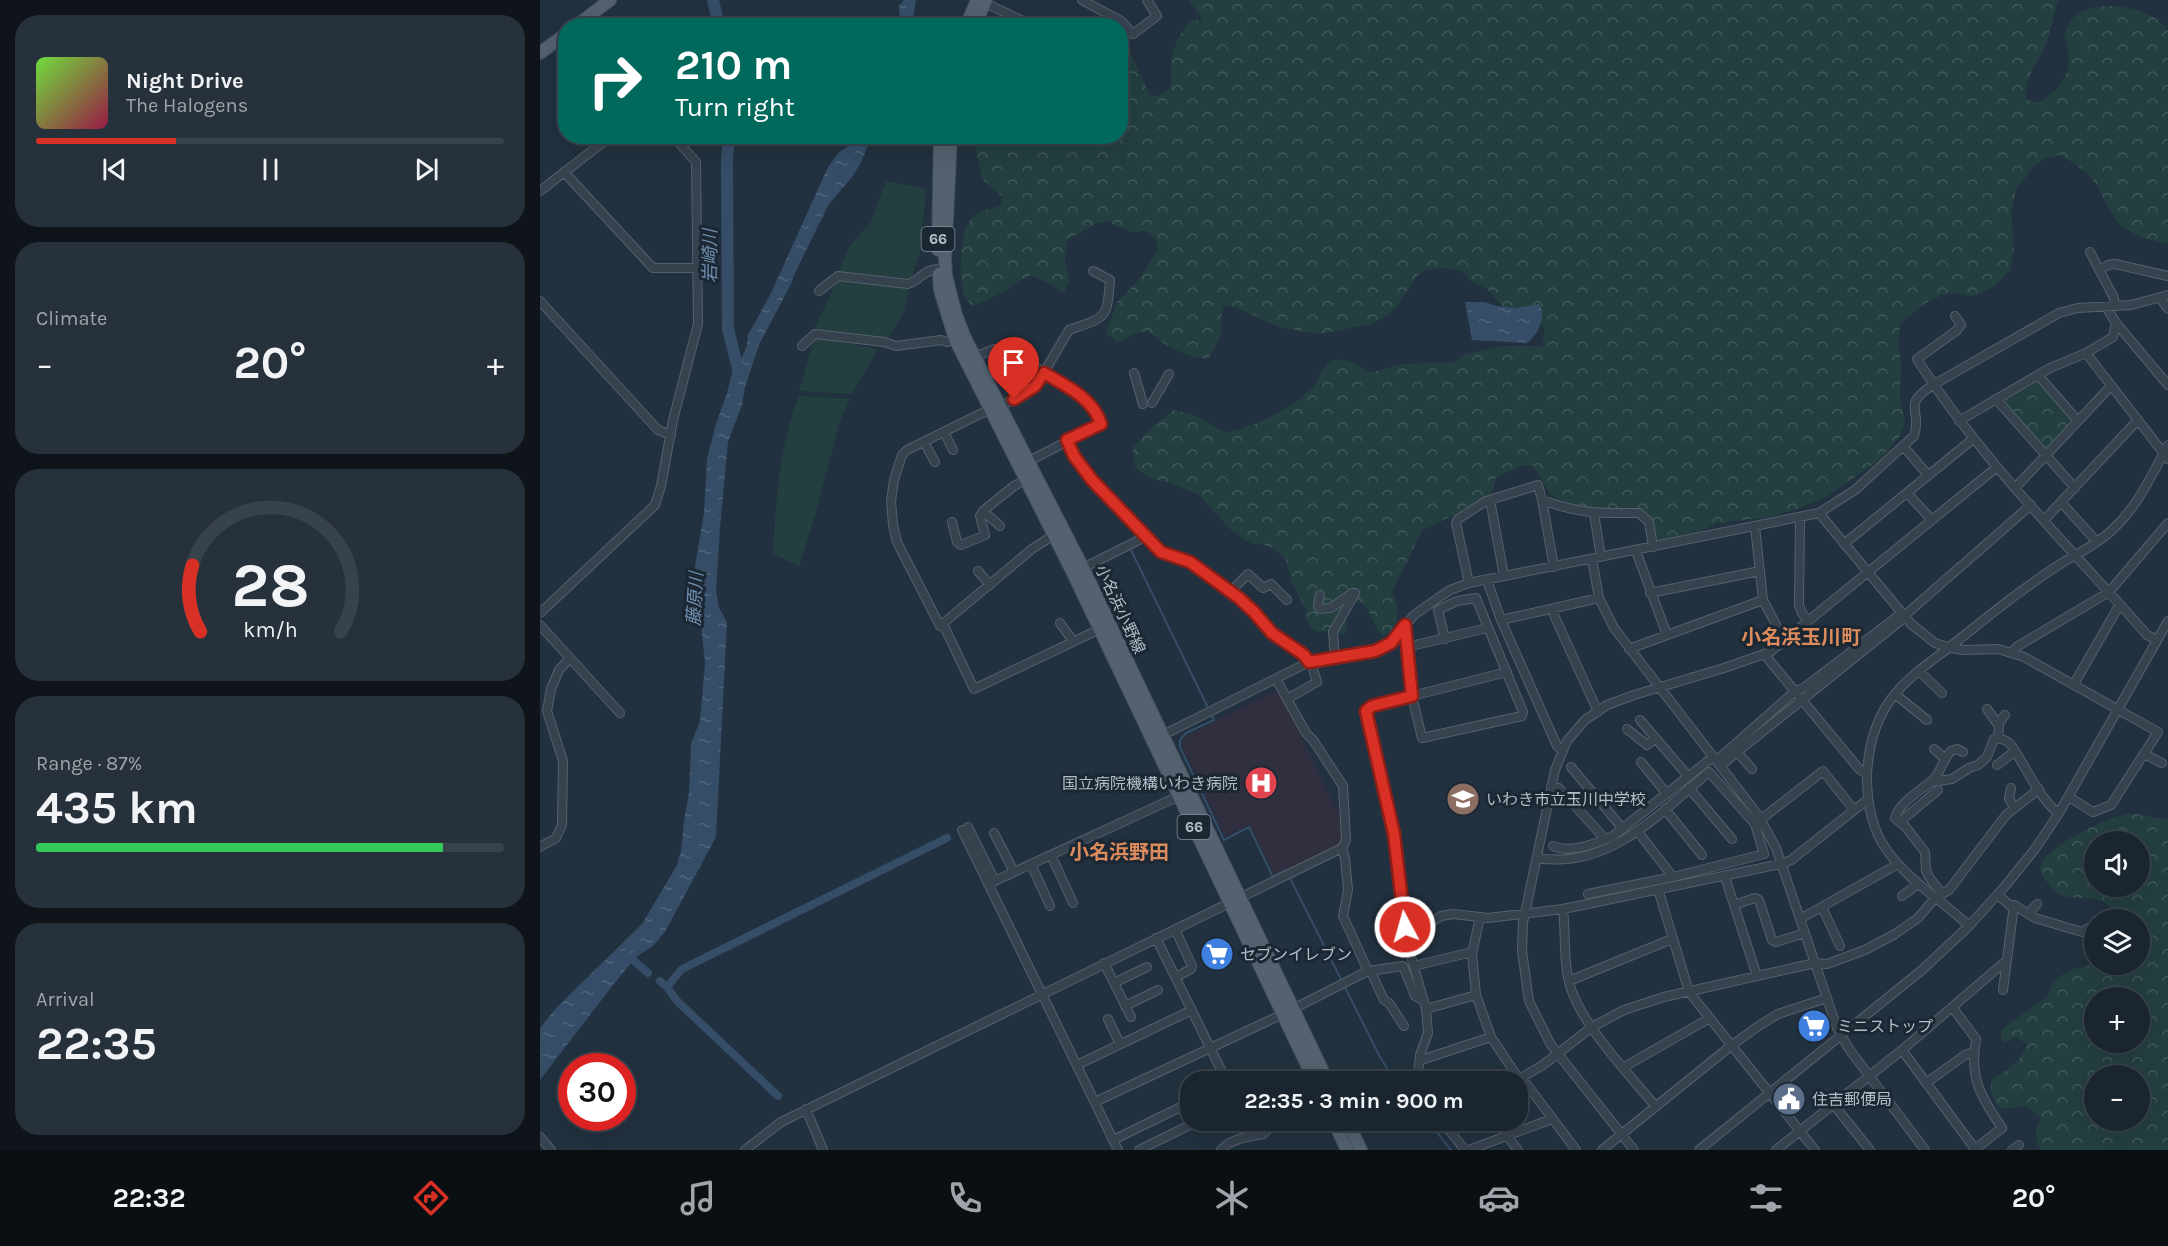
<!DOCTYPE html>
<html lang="en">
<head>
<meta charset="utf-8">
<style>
	:root { --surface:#1a252f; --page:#27313b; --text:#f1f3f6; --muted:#9fa5aa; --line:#38424b; --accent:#d93025 }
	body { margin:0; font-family:Karla,"Noto Sans JP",sans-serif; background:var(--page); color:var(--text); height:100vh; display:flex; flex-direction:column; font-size:22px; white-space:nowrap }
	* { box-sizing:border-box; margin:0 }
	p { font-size:20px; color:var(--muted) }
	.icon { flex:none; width:33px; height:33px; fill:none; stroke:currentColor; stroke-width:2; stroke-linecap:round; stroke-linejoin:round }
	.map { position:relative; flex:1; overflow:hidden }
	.drawer { display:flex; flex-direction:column; gap:15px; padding:15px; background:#0e141a; width:540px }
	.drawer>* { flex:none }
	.top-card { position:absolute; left:18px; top:18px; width:570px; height:126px; border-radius:24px; box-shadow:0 6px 24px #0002,0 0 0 2px var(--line); background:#00695c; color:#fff; overflow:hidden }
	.controls { position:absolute; left:1544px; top:831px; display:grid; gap:12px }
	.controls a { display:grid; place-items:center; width:66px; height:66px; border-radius:50%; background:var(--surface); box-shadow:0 6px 24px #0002,0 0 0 2px var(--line); font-size:30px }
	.speed { position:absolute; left:18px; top:1053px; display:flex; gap:12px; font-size:30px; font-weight:700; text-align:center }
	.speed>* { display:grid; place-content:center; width:78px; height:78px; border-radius:50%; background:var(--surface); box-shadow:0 6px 24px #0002,0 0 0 2px var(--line); line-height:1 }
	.speed .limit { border:9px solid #d22; background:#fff; color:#111 }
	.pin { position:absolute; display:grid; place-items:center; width:51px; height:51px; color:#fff; margin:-62px -26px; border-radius:50% 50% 50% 0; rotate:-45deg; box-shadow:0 0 6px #0007 }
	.pin .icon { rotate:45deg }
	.me { position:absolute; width:66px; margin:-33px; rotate:354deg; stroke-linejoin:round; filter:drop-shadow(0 0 4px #0008) }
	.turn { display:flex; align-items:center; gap:21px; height:126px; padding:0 18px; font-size:27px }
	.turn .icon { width:78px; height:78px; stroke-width:2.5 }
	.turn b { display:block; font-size:42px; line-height:51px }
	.big { font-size:45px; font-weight:700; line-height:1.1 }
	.drawer .tile { flex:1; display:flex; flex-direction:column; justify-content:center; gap:9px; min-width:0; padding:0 21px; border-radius:24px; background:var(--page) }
	.drawer .dial { align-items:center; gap:0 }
	.dial svg { height:156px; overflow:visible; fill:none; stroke:var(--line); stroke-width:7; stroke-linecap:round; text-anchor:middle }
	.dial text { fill:var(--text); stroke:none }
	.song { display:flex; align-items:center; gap:18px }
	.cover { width:72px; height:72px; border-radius:9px; background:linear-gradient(135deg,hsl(100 70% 55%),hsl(340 70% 35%)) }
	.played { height:6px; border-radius:3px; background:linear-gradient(90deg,var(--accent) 30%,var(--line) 30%) }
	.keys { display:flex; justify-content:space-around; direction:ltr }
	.heat { display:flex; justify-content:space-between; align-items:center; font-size:33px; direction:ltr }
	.charge { height:9px; border-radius:4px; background:linear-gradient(90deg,#34c759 87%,var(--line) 0) }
	.trip { position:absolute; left:640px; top:1071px; width:348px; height:60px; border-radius:24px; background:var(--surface); box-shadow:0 6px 24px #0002,0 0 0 2px var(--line); font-weight:700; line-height:60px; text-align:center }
	.tabs { display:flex; height:96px; justify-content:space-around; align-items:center; background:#0a0f13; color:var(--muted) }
	.tabs .icon { width:42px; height:42px }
	.tabs .on { color:var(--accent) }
	.tabs b { font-size:27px; color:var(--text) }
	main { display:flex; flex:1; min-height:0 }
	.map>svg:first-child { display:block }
</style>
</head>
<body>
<main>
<section class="drawer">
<div class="tile">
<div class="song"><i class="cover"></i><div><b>Night Drive</b><p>The Halogens</p></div></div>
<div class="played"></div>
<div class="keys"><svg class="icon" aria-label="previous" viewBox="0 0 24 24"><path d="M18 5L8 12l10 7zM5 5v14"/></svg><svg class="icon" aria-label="pause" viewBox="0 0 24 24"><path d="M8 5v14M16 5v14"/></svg><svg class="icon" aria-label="next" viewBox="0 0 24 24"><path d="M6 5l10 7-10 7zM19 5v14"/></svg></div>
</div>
<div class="tile"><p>Climate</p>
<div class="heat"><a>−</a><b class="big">20°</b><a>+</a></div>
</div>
<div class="tile dial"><svg viewBox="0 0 100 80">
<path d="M14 69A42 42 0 1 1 86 69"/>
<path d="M14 69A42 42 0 0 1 10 35" stroke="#d93025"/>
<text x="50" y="56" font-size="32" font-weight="700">28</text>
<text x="50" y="72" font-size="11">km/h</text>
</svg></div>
<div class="tile"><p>Range · 87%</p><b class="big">435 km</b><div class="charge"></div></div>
<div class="tile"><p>Arrival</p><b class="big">22:35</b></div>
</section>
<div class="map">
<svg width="1628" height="1150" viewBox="0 0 1628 1150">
	<defs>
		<pattern id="forest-crowns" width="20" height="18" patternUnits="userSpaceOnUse" patternTransform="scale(1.5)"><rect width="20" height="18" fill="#243f40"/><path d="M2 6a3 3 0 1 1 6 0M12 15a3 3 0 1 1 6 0" fill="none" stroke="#41595a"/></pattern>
		<pattern id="water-ripples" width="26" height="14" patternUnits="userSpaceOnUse" patternTransform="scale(1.5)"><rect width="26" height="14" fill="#354d67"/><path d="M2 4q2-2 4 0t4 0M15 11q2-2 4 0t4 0" fill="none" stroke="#50657b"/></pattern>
	</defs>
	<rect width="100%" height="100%" fill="#22313f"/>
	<path fill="#302f40" d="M738 689 801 818V843L750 870 734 874 709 824 685 837 642 747V740L646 736Z"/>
	<path fill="#243f40" d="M346 181 386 189 380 252 371 279 299 272 308 248 331 222Z
		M298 279 369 287 364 313 347 340 277 333 275 327Z
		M276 338 338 349 312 394 259 391 274 340Z
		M259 396 310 399 300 421 276 512 259 566 233 554C236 503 239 444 259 396Z"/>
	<path fill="url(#forest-crowns)" fill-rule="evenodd" d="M649 0H1519C1513 14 1511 28 1507 42 1501 61 1481 79 1487 100L1497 103C1524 89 1537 67 1524 37 1526 32 1528 25 1531 20 1548 0 1591 4 1613 17 1619 20 1623 25 1628 29V244C1612 240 1593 236 1581 225 1569 214 1564 197 1556 184 1548 171 1533 163 1520 155L1504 159 1494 166 1476 190 1471 210 1474 248 1470 270 1454 287 1435 296 1409 293 1390 300 1360 323 1358 346 1361 362 1360 396 1365 421 1360 436 1340 460 1285 497 1265 506 1231 517 1178 523 1145 538 1122 541 1116 538 1112 519 1105 513 1092 511H1045L1011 495 993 466H980L956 477 952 492 921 511 882 531 852 592C860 609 861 628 843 637 833 626 832 612 821 602L812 604 805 612 807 621 806 632 802 635C798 634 795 632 791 632 775 631 775 635 765 618L766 610 752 583 745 558 733 548 720 544H712L693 532 658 494 627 482 609 478 595 467 593 448 611 428 633 410 653 415 685 432C713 429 753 407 772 388 781 379 782 361 795 360 809 358 819 365 828 373L863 364 914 362 926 354 964 346H1003L1004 329 995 316 966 310 947 289 932 282 922 271 901 268 885 270 876 277 856 308 842 319 831 324 780 334 741 328 695 307 683 305C681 313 682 318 682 326 681 338 674 349 668 359 645 357 625 346 608 331L596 333 577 343 566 332 577 302 598 281 617 251V240L605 231C589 234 581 229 568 221L555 224 527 240 525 262 529 280 524 293 512 285 491 275 477 282 466 291 433 306C430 303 425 300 424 295 419 278 419 234 430 220 437 211 449 209 460 206L463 197 442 179 435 145 437 137 580 136 581 32 610 95C618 98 627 94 630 86 632 79 631 68 631 61 633 48 641 31 650 21L663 20Z
		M1495 381H1499L1533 419 1534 422 1508 449 1504 450 1461 403 1462 400Z
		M1591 813 1628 820V1150H1501C1494 1138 1495 1130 1501 1118L1486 1106 1459 1109 1451 1094V1081C1466 1069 1481 1064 1487 1044L1475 1037 1464 1043 1461 1037 1462 1029 1508 996C1516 959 1570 964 1599 964V920L1577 919C1564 885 1534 908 1513 890 1508 885 1504 876 1500 870 1501 865 1502 861 1506 857 1525 838 1565 818 1591 813ZM1554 842H1599V886H1554ZM1554 998H1599V1042H1554ZM1554 1076H1599V1120H1554Z"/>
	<path fill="url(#water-ripples)" d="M364 0H376L372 25H360L359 6Z
		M315 137H331L321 163 312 177 289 204 254 275 252 282 219 345 205 387 202 405 188 442 180 527 176 591 179 608 187 622 176 837 126 930 114 945 96 957 73 985 0 1080V1028L16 1008 102 924 137 865 141 851 144 820 149 793 151 744 160 721 165 663 155 566 164 513 167 459 176 424 187 393 193 369 200 361 207 346 208 335 232 291 288 167 299 152 311 145Z
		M925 302H944L957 306 977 308 999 304C1007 316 998 335 987 343L932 340Z"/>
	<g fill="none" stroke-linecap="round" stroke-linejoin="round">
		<path stroke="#354d67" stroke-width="2" d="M588 549 590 548 674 720 646 733 640 740V747L684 840 709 827 733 877 746 870 840 1057 856 1082
			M887 1120 911 1150"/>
		<path stroke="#354d67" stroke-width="8" d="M86 954 108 973
			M120 981 127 987 137 1001 238 1096
			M127 987 142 969 407 838"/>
		<path stroke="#354d67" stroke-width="12" d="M173 0 179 26
			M189 136 187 159 188 329 199 373"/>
		<defs>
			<path id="minor" d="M542 0 581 21 593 34 617 16 607 0
				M445 3 481 20
				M24 172 113 268H157
				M0 191 71 136
				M1550 252 1574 298 1575 306
				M1559 270 1568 265 1575 264 1628 276
				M279 291 298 276 368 284C381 280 382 270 398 269
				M1620 298 1628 309
				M0 301 118 430 131 435
				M1566 307 1576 323 1628 385
				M1415 316 1421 325 1416 331 1377 359C1441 460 1528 545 1607 635L1617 640
				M262 346 275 334 344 342 356 346 401 340 407 342 415 339
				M1546 353 1628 459
				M434 357 455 349C487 363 550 389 561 424L489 461
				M594 373 603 404
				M1498 375 1538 421
				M1456 399 1535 488
				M612 403 629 374
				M1419 421 1510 368 1546 353 1573 337 1576 323
				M404 432 413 450
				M527 440 541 466 605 537 621 551 650 562 698 598 714 612 732 633 764 655 772 666 777 682 747 699
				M384 442 395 462
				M1363 446 1388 475
				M1475 488 1571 386
				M1367 493 1392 520
				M950 500 964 576
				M1521 502 1557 542
				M443 511 460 526
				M1279 513 1371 624 1395 643 1411 648 1424 650 1458 649 1484 657 1618 732 1571 805 1553 812 1529 797
				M1054 514 1061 557
				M1260 518 1259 605 1262 613 1268 621
				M1504 520 1597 421
				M412 522 417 542 421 545 445 535 440 516 443 511 474 486 486 480
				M1215 527 1223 600 1244 640
				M517 533 492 549 400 626 357 542 353 525 351 501 354 480 362 455 367 450 440 414 460 407 488 391 500 379 529 330C566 317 567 320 570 280L553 271
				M1304 544 1433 439
				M1096 551 1127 635
				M1052 559 1059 598 1074 628 1218 815 1236 848 1297 1028 1309 1049 1385 1150
				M1014 567 1002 500C1040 514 1059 513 1099 513L1109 522 1113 547
				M543 568 605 537
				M438 571 450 585
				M947 580 961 620 1017 746 1023 751
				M929 583 916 523 918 519 946 501 998 485 1002 500
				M690 592 708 574 723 588 731 584 747 600
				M1110 593 1220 571
				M780 595 778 606 780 609 791 608 812 593H815L793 632 795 657
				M1014 609V615L1058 712
				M0 613 115 505 121 486 133 420 158 324 156 162 133 136
				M1364 616 1491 505
				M961 620 1059 598
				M520 623 533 641
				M403 624 434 689 560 629
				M0 625 80 713
				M865 625 872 696 882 738 982 716 983 712 936 598 917 601 898 610 905 639
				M867 647 947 628
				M1089 649 1223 600
				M1472 652 1478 646 1569 592 1628 523
				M1224 654 1320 770 1327 774
				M1379 671 1402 693
				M1534 684 1580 604
				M1355 694 1387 720
				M1447 709 1459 726 1458 738
				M1100 720 1148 776
				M1458 724 1465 715
				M1087 729 1107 745 1116 738
				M621 736 769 662 835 651 851 643 874 615 891 603 910 590 929 583 1279 513 1315 490 1374 436C1383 409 1360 406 1393 385L1519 313 1538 308 1591 305 1628 295
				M1394 749 1405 759
				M1197 752 1212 769
				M1604 754 1622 763
				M1176 761 1254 692 1265 687 1362 613
				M1101 762 1127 794
				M1457 765 1474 752
				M1180 766 1365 617
				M1031 767 1083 829
				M1391 782 1412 779 1429 768 1438 765 1447 757 1454 739C1460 738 1467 740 1471 745 1484 763 1501 802 1519 813
				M1011 787 1019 788 1065 839
				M1149 788 1192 839
				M1471 788 1469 799 1475 808
				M1398 790 1361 821 1385 852 1386 870 1389 877 1402 894
				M1125 809 1162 855
				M1362 824 1355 818C1359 802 1382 790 1393 780 1401 772 1403 759 1411 751L1417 749 1423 752
				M428 827 455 881
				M422 830 578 1150
				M1098 832 1133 877
				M454 833 474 872
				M1013 846C1031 854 1057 843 1073 836L1173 757
				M0 847 16 838 22 825 23 761 7 711 11 689 19 670 30 658
				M511 855 533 903
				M997 858C1068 870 1119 814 1169 772L1215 824 1283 771 1314 810
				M491 864 510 906
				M1185 877 1217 976
				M448 884 639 796
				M1118 889 1149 992 1275 1150
				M1048 894 1133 877 1224 854 1215 824
				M1458 895 1473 908
				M1362 896 1378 884
				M1194 905 1215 898 1219 900 1232 940 1236 942 1265 933
				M1282 907 1300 946
				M1023 909C1026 933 1023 958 1029 982 1039 1023 1089 1074 1116 1107
				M1488 914 1497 904
				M940 917 932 954 936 995 951 1037 979 1079 988 1086 1036 1150
				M1260 919 1358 864
				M1429 926C1402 900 1368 881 1346 849 1331 828 1327 801 1327 776 1328 749 1335 721 1351 699 1367 677 1391 662 1412 645 1449 616 1485 586 1525 561 1541 552 1557 544 1571 531 1597 508 1611 476 1628 445
				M635 929 652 966 651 969 636 977
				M616 938 687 1082
				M870 941 865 927 854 834 826 711 832 706 967 672
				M564 963 591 1017
				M874 966 932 952
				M828 971 863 966 875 996 884 1001
				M828 971 832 974 844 1000 849 1003 864 1026
				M1029 981 1132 939
				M574 983 607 967
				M1463 990 1474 905 1495 918 1542 932 1550 927
				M585 1006 618 990
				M1413 1008 1436 1039C1429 1078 1441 1097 1462 1128L1434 1150
				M886 1009 936 995
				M568 1019 580 1044
				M1362 1050 1435 1149
				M881 1060 951 1037
				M537 1065 652 1010
				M1084 1067 1170 1018
				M879 1082 878 1073 880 1055 888 1033 886 1009 869 949 870 941 875 933 901 916 913 914 948 918 1023 909 1241 864 1251 860 1327 800
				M974 1082 1003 1065 1052 1027 1084 1010 1124 997 1275 963 1287 964 1325 950 1355 934 1378 918 1396 897 1409 890 1466 815 1499 789
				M1386 1083 1425 1055 1434 1052
				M555 1102 743 1014 828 971 803 916 808 890 805 858 802 848
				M1293 1104 1330 1150
				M266 1109 283 1150
				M901 1120 925 1150
				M799 1133 834 1120
				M967 1136 978 1150
				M0 1137 11 1150
				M573 1140 651 1102
				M205 1150 241 1122 802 848 806 840 803 786 773 740 766 733 736 679
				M599 1150 660 1120
				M681 1150 689 1143 702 1138 723 1134 739 1120
				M929 1150 1012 1119
				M1062 1150 1192 1045 1220 1025 1238 1014 1287 998
				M1094 1150 1011 1045 989 1001 982 951 983 923 1015 770 1027 741 1045 720 1067 705 1094 695 1184 668 1230 652 1457 467
				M1159 1150 1382 970 1429 926 1466 885 1495 849 1519 813 1628 621
				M1236 1150 1362 1050 1466 961
				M1472 1150 1479 1145"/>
			<path id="primary" d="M36 26 70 0
				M426 26 437 0
				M435 26 446 0
				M0 53 26 34
				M411 136 405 259 406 276 416 315 425 338 543 568 788 1082
				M398 250 400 136
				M399 274 400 290 415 339 533 573 775 1082
				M793 1120 807 1150
				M807 1120 821 1150"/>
		</defs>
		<use href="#minor" stroke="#55606d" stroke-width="10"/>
		<use href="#primary" stroke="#434e5b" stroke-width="14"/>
		<use href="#minor" stroke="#37424f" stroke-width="8"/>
		<use href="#primary" stroke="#54616f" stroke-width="12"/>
	</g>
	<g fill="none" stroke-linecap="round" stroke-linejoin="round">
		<defs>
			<path id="route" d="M474 399 495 386 504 373C526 386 553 398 561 424L527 440 534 456 552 480 621 552 650 562 699 598 714 612 732 633 764 655 769 662 835 651 851 643 865 625 872 696 832 706 826 711 854 834 865 927"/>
		</defs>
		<use href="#route" stroke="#8d1f18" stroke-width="15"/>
		<use href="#route" stroke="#d93025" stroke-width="10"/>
	</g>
	<defs>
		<symbol id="hospital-disc" viewBox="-11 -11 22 22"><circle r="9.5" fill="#e0444e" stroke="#1c2734"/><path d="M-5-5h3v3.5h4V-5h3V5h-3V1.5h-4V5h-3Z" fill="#fff"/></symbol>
		<symbol id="school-disc" viewBox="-11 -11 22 22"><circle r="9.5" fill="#8d6e63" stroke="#1c2734"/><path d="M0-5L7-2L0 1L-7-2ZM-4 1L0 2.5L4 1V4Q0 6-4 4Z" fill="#fff"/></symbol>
		<symbol id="supermarket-disc" viewBox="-11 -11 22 22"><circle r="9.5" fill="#3f7fe0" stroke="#1c2734"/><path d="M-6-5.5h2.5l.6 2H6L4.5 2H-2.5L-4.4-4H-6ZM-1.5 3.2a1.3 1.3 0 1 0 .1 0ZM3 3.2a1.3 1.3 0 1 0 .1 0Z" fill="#fff"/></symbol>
		<symbol id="civic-disc" viewBox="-11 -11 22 22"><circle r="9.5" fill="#5c6f8a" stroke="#1c2734"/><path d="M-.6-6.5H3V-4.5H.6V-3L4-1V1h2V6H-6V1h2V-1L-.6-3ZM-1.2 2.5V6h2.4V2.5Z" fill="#fff"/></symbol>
	</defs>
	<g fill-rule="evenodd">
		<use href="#hospital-disc" x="702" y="764" width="38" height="38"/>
		<use href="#school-disc" x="904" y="780" width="38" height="38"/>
		<use href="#supermarket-disc" x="658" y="935" width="38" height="38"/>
		<use href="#supermarket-disc" x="1255" y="1007" width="38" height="38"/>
		<use href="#civic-disc" x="1230" y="1080" width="38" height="38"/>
	</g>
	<g text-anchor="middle" stroke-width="6" stroke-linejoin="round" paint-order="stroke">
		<g fill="#1c2734" stroke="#86909d" stroke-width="1.5">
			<rect x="381.5" y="227" width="33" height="24" rx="4.5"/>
			<rect x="637.5" y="815" width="33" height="24" rx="4.5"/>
		</g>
		<g font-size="15" font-weight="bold" fill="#b3bdca">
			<text x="398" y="244">66</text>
			<text x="654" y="832">66</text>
		</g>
		<g font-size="16" fill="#b3bdca" stroke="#1c2734">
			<text transform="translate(581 609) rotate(65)" y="6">小名浜小野線</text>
		</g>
		<g font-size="16" fill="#b3bdca" stroke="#1c2734" text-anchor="start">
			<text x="698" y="789" text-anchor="end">国立病院機構いわき病院</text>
			<text x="946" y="805">いわき市立玉川中学校</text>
			<text x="700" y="960">セブンイレブン</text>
			<text x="1297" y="1032">ミニストップ</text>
			<text x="1272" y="1105">住吉郵便局</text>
		</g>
		<g font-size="18" font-style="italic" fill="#7090af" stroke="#1c2734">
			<text transform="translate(170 256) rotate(-90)" y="6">岩崎川</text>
			<text transform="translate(155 599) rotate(-87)" y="6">藤原川</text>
		</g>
		<g font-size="20" font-weight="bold" fill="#db8b5c" stroke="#1c2734">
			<text x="1261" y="644">小名浜玉川町</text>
			<text x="579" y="859">小名浜野田</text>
		</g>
	</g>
</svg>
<div class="controls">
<a><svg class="icon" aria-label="sound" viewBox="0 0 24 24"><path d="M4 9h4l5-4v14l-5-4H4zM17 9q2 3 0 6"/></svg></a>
<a><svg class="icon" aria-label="layers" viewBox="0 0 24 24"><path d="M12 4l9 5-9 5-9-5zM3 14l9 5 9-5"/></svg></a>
<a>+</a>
<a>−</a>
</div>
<div class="speed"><div class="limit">30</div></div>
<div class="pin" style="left:474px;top:399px;background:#d93025"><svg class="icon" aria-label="arrive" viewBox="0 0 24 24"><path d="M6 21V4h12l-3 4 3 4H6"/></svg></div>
<svg class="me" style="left:865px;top:927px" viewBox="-20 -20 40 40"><circle r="17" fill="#d93025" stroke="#fff" stroke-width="3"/><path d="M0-11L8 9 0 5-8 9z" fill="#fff"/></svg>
<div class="trip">22:35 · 3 min · 900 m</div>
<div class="top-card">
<div class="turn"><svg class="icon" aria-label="right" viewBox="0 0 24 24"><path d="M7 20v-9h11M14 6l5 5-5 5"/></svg><div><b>210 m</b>Turn right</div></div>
</div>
</div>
</main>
<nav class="tabs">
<b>22:32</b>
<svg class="icon on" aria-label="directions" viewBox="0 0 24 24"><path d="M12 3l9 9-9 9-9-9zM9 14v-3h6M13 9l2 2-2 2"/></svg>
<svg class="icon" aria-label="music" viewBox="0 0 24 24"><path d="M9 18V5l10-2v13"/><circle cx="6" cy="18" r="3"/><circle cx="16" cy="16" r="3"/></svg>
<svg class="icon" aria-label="phone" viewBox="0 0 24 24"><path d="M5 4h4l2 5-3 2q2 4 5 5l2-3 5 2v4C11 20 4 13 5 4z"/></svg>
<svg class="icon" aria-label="climate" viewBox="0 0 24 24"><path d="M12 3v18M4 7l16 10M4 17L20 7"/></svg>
<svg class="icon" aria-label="car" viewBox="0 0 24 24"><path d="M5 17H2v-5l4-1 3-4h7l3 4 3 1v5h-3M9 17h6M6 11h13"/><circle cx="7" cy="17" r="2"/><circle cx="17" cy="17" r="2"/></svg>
<svg class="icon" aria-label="filters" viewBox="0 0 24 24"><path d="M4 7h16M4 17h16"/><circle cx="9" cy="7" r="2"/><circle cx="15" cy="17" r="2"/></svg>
<b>20°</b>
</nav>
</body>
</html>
